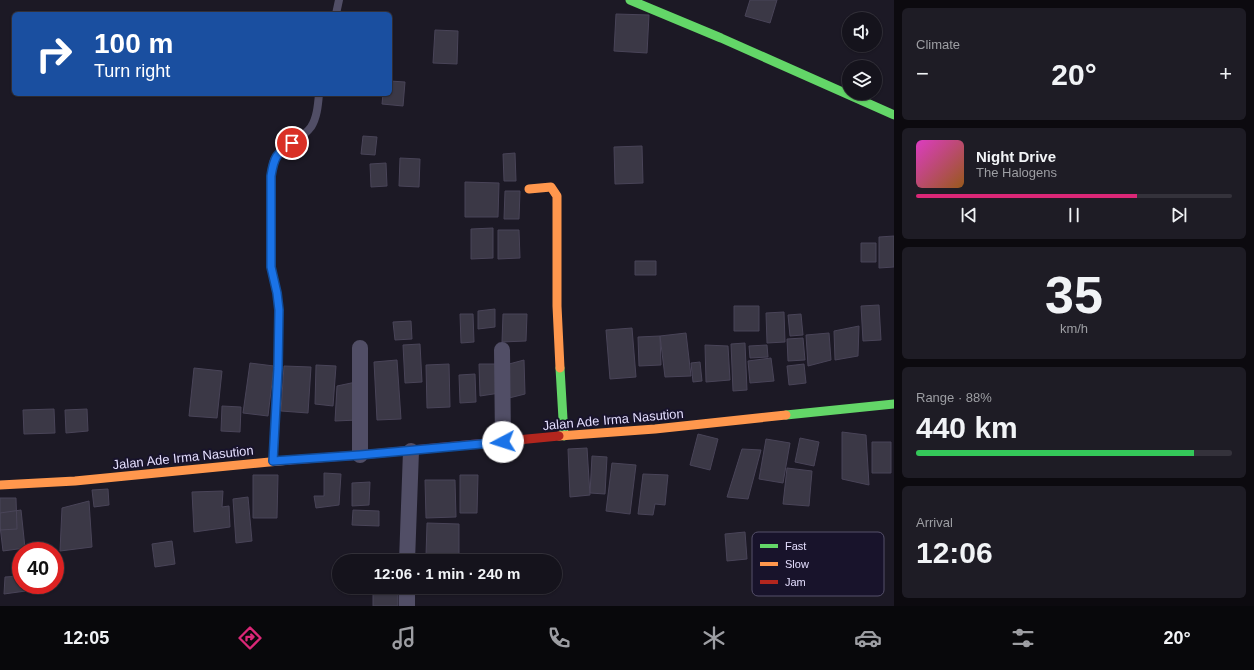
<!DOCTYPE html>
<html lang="en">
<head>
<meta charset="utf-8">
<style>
	:root { --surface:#15131c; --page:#1e1c25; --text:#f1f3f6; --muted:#9d9ea3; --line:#34323b; --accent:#db2777 }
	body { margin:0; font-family:Helvetica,sans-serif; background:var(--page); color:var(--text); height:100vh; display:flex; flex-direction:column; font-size:15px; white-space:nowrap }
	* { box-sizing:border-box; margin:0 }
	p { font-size:13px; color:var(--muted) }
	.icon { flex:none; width:22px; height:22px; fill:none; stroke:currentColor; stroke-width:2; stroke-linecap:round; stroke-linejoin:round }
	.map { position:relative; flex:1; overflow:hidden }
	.details { display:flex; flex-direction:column; gap:8px; padding:8px; background:#0c0a0f; width:360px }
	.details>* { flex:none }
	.hud { position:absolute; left:12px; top:12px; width:380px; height:84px; border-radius:6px; box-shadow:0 1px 3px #0004,0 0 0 1px var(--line); background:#1a4fa0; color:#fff; overflow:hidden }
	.buttons { position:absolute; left:842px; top:12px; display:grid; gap:8px }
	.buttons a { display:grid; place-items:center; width:40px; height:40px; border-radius:50%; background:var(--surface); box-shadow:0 1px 3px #0004,0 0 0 1px var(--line); font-size:20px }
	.speed { position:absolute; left:12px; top:542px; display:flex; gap:8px; font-size:20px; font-weight:700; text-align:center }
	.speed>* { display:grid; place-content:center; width:52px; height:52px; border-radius:50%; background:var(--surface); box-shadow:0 1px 3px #0004,0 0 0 1px var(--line); line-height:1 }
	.speed .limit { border:6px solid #d22; background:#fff; color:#111 }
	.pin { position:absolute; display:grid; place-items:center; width:34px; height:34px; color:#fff; margin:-17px; border:2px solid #fff; border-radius:50%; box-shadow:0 1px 4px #0007 }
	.me { position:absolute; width:44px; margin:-22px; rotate:265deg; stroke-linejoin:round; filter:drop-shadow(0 0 3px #0008) }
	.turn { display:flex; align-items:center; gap:14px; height:84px; padding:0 16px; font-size:18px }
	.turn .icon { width:52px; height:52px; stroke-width:2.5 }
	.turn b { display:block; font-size:28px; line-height:34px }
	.big { font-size:30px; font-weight:700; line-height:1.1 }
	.details .card { flex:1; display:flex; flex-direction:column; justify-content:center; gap:6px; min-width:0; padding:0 14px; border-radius:6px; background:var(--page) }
	.details .dial { align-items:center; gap:0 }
	.dial b { font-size:52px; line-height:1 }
	.song { display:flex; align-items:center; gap:12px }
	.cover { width:48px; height:48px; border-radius:6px; background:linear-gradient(135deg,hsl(310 70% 55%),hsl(30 70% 35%)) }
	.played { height:4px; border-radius:2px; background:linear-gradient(90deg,var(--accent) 70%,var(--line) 70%) }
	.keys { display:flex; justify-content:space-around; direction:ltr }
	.heat { display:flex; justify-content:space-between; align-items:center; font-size:22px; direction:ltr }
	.charge { height:6px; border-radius:3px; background:linear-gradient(90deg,#34c759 88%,var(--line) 0) }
	.trip { position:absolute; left:332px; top:554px; width:230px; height:40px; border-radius:20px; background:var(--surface); box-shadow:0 1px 3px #0004,0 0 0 1px var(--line); font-weight:700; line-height:40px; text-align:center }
	.dock { display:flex; height:64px; justify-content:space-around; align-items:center; background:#08080b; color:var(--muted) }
	.dock .icon { width:28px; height:28px }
	.dock .active { color:var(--accent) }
	.dock b { font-size:18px; color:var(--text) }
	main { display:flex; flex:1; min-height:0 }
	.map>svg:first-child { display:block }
</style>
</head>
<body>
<main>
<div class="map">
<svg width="894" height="606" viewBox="0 0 894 606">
	<rect width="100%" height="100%" fill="#1c1925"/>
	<path fill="#3b3846" stroke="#494458" d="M750 0H777L770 23 745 16Z
		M616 14 649 15 647 53 614 51Z
		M435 30 458 31 457 64 433 63Z
		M390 81 405 82 403 106 382 104 383 94H390Z
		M363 136 377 137 375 155 361 154Z
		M642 146 643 183 615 184 614 147Z
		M515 153 516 181H504L503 154Z
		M400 158 420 159 419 187 399 186Z
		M386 163 387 186 371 187 370 164Z
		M465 182 499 183 498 217H465Z
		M505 191H520L519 219H504Z
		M493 228V258L471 259V229Z
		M498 230H519L520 258 498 259Z
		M894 236V267L879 268V237Z
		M861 243H876V262H861Z
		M635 261H656V275H635Z
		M879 305 881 340 863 341 861 306Z
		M734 306H759V331H734Z
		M495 309V327L478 329V311Z
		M784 312 785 342 767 343 766 313Z
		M460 314H473L474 342 461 343Z
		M503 314H527L526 341 502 342Z
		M801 314 803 335 790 336 788 315Z
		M411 321 412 339 395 340 393 322Z
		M859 326 858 356 835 360 834 331Z
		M632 328 636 377 610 379 606 330Z
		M686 333 691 376 665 377 660 336Z
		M829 333 831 360 808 366 806 335Z
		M660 336 661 365 639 366 638 337Z
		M803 338 805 360 788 361 787 339Z
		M745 343 747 390 733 391 731 344Z
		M420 344 422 382 405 383 403 345Z
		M705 345 728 346 730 380 706 382Z
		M767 345 768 357 750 358 749 346Z
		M771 358 774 381 750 383 748 361Z
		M397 360 401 419 377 420 374 362Z
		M524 360 525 394 509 398V364Z
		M700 362 702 381 693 382 691 363Z
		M250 363 274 366 268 416 243 413Z
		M449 364 450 407 427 408 426 365Z
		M479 364H500V393L480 396Z
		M804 364 806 383 789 385 787 366Z
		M316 365 336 366 333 406 315 404Z
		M284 366 311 367 308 413 281 411Z
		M194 368 222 371 217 418 189 416Z
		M475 374 476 402 460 403 459 375Z
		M356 382 358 420 335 421 337 386Z
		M222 406 241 407 240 432 221 431Z
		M54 409 55 433 24 434 23 410Z
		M87 409 88 431 66 433 65 410Z
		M842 432 866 435 869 485 842 479Z
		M698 434 718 439 710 470 690 465Z
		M800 438 819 442 814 466 795 462Z
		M766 439 790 443 783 483 759 479Z
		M872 442H891V473H872Z
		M587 448 590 495 570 497 568 449Z
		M742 449 761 450 748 499 727 497Z
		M592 456 607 457 605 494 590 493Z
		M612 463 636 465 630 514 606 511Z
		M787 468 812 471 809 506 783 504Z
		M324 473 341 474 339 505 316 508 314 496H324Z
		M643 474 668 475 665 505 655 504 653 515 638 514Z
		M253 475H278L277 518H253Z
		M460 475H478L477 513H460Z
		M425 480H455L456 517 426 518Z
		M370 482 369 505 352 506V483Z
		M108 489 109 505 94 507 92 490Z
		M223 491 222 507 229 506 230 527 194 532 192 492Z
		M248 497 252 541 236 543 233 499Z
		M0 498H16L17 529 0 530Z
		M89 501 92 547 60 551 62 508Z
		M21 510 25 548 3 551 0 526V513Z
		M353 510 379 511V526L352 525Z
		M427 523 459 524V557L426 556Z
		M745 532 747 559 727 561 725 534Z
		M172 541 175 564 155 567 152 544Z
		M21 576V585H32L33 590 4 594 5 577Z
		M373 590H398V606H373Z"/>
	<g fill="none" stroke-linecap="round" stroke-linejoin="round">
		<path stroke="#514e66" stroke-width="8" d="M336 14 339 0
			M273 460 278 368 279 310 277 293 271 267V176C272 171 272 165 274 160 282 145 301 141 311 127 317 118 318 105 319 94"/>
		<path stroke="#514e66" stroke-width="16" d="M360 348V455
			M502 350 503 442
			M407 561 411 451
			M407 606V587"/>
		<path stroke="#63d668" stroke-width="9" d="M630 0 721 38 894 115
			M560 368 564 436
			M786 415 894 404"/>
		<path stroke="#ff974d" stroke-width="9" d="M529 189 551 187 557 196V306L560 368
			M559 436 655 429 786 415
			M0 485 75 481 290 460"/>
		<path stroke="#b3261e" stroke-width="9" d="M290 460 360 455 559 436"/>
	</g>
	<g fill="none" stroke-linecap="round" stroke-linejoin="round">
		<defs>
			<path id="route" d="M292 143C276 154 274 157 271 176V267L277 293 279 310 278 368 273 461 360 455 503 442"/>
		</defs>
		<use href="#route" stroke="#114b97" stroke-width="10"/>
		<use href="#route" stroke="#1a73e8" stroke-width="7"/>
	</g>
	<g text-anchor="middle" stroke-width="4" stroke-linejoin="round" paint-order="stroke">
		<g font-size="13" fill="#e4defe" stroke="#18132b">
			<text transform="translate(613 419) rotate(-5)" y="5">Jalan Ade Irma Nasution</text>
			<text transform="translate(183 457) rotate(-6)" y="5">Jalan Ade Irma Nasution</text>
		</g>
	</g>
	<rect x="752" y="532" width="132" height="64" rx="6" fill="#18132b" stroke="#55506a" stroke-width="1"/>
	<rect x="760" y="544" width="18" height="4" fill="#63d668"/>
	<rect x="760" y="562" width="18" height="4" fill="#ff974d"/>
	<rect x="760" y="580" width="18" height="4" fill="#b3261e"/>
	<g font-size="11" fill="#e4defe">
		<text x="785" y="550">Fast</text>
		<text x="785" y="568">Slow</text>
		<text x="785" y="586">Jam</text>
	</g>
</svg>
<div class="buttons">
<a><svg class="icon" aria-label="sound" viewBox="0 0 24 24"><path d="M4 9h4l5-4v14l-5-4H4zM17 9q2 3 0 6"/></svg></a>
<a><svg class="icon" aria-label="layers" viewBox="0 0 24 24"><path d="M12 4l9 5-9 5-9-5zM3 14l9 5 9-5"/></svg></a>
</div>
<div class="speed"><div class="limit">40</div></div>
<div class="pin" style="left:292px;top:143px;background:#d93025"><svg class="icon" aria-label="arrive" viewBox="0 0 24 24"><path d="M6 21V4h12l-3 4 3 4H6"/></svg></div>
<svg class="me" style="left:503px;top:442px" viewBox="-20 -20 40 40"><circle r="19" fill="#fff"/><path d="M0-13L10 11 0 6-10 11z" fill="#1a73e8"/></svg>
<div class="trip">12:06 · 1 min · 240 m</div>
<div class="hud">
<div class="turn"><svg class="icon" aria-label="right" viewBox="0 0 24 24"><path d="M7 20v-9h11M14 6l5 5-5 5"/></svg><div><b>100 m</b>Turn right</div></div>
</div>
</div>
<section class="details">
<div class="card"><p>Climate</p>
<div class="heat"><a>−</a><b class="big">20°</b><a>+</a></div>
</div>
<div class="card">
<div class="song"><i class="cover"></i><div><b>Night Drive</b><p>The Halogens</p></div></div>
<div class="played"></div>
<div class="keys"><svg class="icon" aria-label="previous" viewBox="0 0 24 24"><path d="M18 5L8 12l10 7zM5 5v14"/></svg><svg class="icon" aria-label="pause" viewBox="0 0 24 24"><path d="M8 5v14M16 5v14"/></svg><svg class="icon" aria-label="next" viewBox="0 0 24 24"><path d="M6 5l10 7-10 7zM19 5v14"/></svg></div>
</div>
<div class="card dial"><b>35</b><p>km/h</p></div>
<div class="card"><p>Range · 88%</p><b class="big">440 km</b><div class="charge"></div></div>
<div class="card"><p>Arrival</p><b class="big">12:06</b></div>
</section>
</main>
<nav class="dock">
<b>12:05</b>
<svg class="icon active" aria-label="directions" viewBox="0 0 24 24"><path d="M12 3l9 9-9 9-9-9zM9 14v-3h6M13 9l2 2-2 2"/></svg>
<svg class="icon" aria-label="music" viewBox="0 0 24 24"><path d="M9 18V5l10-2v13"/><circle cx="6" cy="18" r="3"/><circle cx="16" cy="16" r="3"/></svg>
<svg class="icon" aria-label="phone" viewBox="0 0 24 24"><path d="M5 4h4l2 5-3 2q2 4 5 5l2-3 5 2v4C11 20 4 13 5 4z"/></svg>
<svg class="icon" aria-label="climate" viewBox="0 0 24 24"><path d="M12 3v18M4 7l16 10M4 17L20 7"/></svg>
<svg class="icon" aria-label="car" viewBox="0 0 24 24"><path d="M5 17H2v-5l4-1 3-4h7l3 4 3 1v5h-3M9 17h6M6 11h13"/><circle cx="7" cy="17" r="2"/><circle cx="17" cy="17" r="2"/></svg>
<svg class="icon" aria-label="filters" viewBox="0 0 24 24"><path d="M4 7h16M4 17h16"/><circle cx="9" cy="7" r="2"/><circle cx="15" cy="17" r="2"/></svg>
<b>20°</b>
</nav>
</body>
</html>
